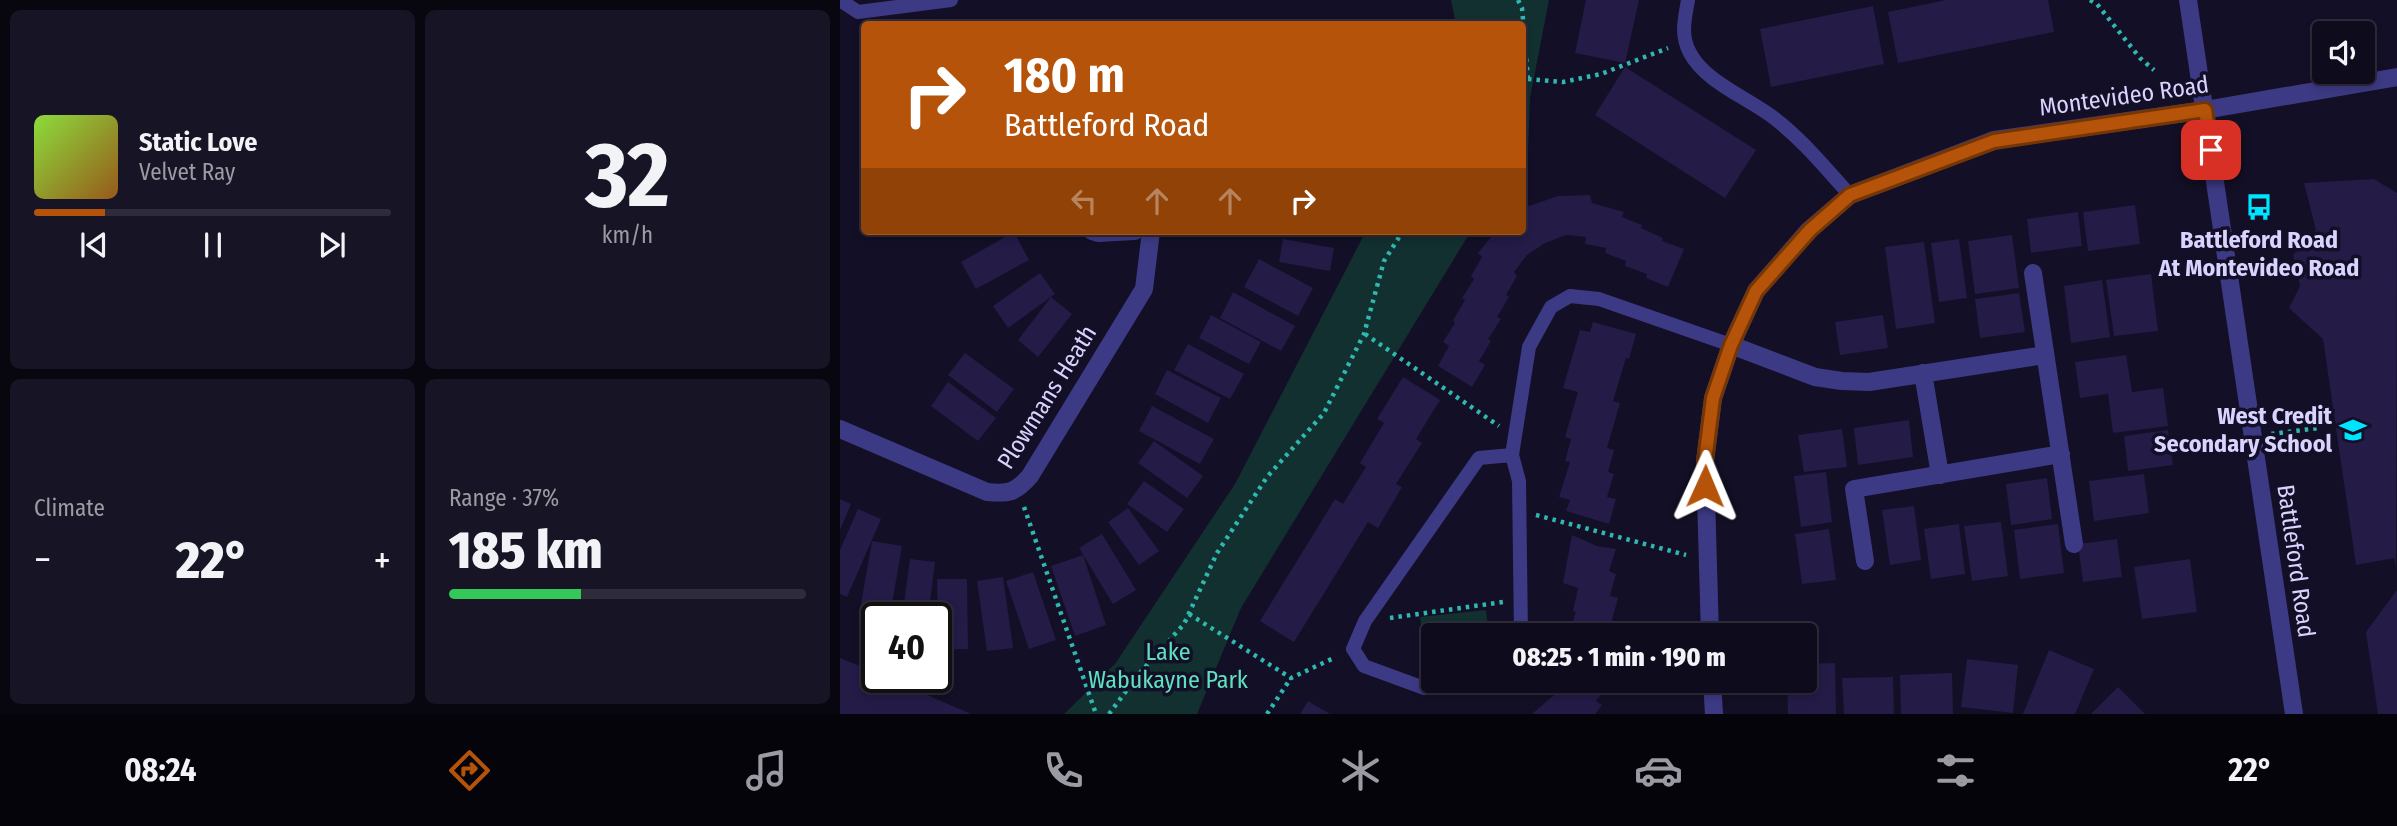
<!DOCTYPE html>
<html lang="en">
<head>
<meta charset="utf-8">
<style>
	:root { --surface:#0e0b1c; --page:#171425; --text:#f1f3f6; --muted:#9b9ba3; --line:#2e2b3b; --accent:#b45309 }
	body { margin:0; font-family:"Fira Sans Condensed",sans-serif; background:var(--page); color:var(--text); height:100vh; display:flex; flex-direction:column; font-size:26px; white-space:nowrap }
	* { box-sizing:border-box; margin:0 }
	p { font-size:23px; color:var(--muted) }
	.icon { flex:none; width:38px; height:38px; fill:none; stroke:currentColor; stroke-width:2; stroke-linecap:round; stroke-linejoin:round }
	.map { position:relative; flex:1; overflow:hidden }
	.side { display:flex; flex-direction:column; gap:10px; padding:10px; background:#08060f; width:840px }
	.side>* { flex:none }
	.guide { position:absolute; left:21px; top:21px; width:665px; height:214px; border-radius:7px; box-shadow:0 4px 10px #0003,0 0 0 2px var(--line); background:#b45309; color:#fff; overflow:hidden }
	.fabs { position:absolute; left:1472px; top:21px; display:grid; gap:14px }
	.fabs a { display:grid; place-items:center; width:63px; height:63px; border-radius:7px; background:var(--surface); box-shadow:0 4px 10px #0003,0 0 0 2px var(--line); font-size:35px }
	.speed { position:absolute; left:21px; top:602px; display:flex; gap:14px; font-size:35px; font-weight:700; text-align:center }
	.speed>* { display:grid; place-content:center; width:91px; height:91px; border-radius:50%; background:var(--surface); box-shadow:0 4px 10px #0003,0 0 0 2px var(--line); line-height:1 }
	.speed .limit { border:4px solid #111; border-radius:10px; background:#fff; color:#111 }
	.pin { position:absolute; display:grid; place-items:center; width:60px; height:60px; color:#fff; margin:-30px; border-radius:14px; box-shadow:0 4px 10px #0006 }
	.me { position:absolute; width:77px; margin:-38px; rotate:1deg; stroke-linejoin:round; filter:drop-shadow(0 0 5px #0008) }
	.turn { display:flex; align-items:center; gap:24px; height:147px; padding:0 28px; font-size:32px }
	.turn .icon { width:91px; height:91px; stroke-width:2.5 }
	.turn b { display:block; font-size:49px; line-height:60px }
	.lanes { display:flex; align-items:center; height:66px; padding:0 28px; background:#0003; justify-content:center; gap:35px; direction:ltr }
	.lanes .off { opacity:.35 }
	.big { font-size:52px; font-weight:800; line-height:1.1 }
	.side .widget { flex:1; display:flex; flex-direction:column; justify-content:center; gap:10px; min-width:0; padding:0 24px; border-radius:10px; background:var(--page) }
	.side .dial { align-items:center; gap:0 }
	.dial b { font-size:91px; line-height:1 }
	.song { display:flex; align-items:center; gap:21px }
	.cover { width:84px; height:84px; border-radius:10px; background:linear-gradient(135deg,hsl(90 70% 55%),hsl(30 70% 35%)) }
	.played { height:7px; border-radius:4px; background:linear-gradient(90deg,var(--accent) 20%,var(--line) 20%) }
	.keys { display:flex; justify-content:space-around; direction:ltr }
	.heat { display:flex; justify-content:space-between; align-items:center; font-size:38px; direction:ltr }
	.charge { height:10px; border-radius:5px; background:linear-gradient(90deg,#34c759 37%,var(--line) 0) }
	.side .tiles { flex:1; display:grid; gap:10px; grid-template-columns:repeat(2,1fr) }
	.trip { position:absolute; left:581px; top:623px; width:396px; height:70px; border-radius:7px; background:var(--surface); box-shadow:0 4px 10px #0003,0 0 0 2px var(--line); font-weight:800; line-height:70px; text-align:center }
	.menu { display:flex; height:112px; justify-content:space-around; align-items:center; background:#06040b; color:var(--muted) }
	.menu .icon { width:49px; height:49px }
	.menu .on { color:var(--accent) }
	.menu b { font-size:32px; color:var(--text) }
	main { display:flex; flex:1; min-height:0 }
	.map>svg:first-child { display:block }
</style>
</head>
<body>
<main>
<section class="side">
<div class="tiles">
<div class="widget">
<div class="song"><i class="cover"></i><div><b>Static Love</b><p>Velvet Ray</p></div></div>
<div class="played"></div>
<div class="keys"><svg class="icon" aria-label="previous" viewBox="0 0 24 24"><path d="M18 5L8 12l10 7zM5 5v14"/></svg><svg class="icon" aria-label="pause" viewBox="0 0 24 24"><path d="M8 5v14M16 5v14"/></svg><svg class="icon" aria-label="next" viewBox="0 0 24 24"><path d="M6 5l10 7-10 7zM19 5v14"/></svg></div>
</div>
<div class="widget dial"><b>32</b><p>km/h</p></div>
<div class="widget"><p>Climate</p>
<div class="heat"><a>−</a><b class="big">22°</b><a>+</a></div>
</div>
<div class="widget"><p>Range · 37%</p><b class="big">185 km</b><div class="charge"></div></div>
</div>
</section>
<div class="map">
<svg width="1557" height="714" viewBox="0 0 1557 714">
	<rect width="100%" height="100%" fill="#130f26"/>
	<path fill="#12302f" d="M611 0H709L690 98 687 179 683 182 682 24H616Z
		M526 231H631L401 608 357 714H224L275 664 395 484Z
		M646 610 649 635H593V656L585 657 580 617Z"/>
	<path fill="#241b47" d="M746 0H799L785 63 735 53Z
		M1106 0H1208L1214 32 1058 63 1048 12Z
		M1033 6 1044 64 931 87 920 29Z
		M785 67 916 150 885 198 755 115Z
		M1534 179 1557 193 1556 567 1554 558 1516 565 1483 339 1449 308 1460 286 1453 255 1476 230 1464 183Z
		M750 195 752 203 784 212 782 217 802 225 801 228 823 238 822 241 844 249 828 287 806 278 807 274 785 266 786 261 765 253 766 248 745 244 746 237 726 235 705 243 687 255 674 272 677 276 666 295 669 297 657 317 661 319 648 339 651 341 639 361 645 365 632 387 598 366 609 346 603 342 615 323 613 320 625 300 622 298 634 279 631 276 642 257 638 253 656 231H682V209L686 207 718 196Z
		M1295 205 1300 244 1248 251 1243 212Z
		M1238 212 1242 246 1191 253 1187 219Z
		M174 232 189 260 136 289 121 262Z
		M1172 235 1179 288 1135 294 1128 241Z
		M443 239 494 248 490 271 439 262Z
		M1119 239 1127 298 1099 302 1091 243Z
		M1084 242 1095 323 1056 329 1045 247Z
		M419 259 473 288 458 316 404 287Z
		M200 273 215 294 168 328 153 306Z
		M1311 274 1318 331 1274 336 1266 280Z
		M1262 280 1270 337 1231 343 1224 286Z
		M393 292 455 326 441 351 380 318Z
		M1179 293 1185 332 1140 338 1135 299Z
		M211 297 232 314 198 357 178 340Z
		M371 315 421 342 409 364 359 338Z
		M1043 315 1048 348 1000 355 995 322Z
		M753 322 796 334 789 359 786 358 773 401 780 403 767 448 774 450 768 472 774 474 767 497 776 499 769 524 726 511 730 500 719 497 730 462 725 461 731 439 725 437 738 392 723 388 740 330 750 332Z
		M348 344 404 374 390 399 334 370Z
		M125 353 174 389 157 412 108 375Z
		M1286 355 1292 392 1323 388 1328 426 1273 433 1268 394 1240 398 1235 362Z
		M327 370 381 398 368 423 315 394Z
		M563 377 600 400 576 439 582 443 556 484 562 487 538 528 528 522 454 642 420 621 495 499 503 504 526 467 520 463 544 423 537 419Z
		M108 382 156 418 138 441 91 406Z
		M312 406 374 439 360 464 299 431Z
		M1069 420 1073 457 1018 465 1014 428Z
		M1002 429 1007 467 964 472 958 435Z
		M1328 430 1333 465 1288 471 1284 436Z
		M314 441 363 476 347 498 298 463Z
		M986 472 992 522 961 527 954 476Z
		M1304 474 1309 513 1254 521 1249 481Z
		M1207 478 1212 519 1171 525 1166 484Z
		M304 481 344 509 327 532 287 504Z
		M0 499 11 504 0 530Z
		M1074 506 1081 560 1050 565 1042 510Z
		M288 508 319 551 299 565 268 522Z
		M18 509 41 519 7 597 0 594V550Z
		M1161 522 1168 576 1132 581 1124 526Z
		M1119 524 1125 574 1091 579 1084 529Z
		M1218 524 1224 573 1180 579 1174 530Z
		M989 529 996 580 962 584 955 534Z
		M262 534 296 590 273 604 239 548Z
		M732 535 757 546 776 549 769 571 776 574 770 596 778 598 772 620 779 623 774 635H735L729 632 736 612 733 611 738 588 723 583Z
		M1277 539 1282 577 1243 582 1238 544Z
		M32 541 62 546 51 610 21 604Z
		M243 555 266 625 235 636 211 566Z
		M70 559 95 562 88 618H62Z
		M1350 559 1357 612 1302 619 1294 567Z
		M193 572 216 640 189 649 166 581Z
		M163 577 173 648 147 651 137 581Z
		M97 579H127L128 649H98Z
		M1557 590V714H1538L1526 632Z
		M1209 650 1254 669 1235 714H1183Z
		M0 658 37 673V677H46L131 714H0Z
		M1127 659 1178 665 1173 713 1121 707Z
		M995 663 996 714H948L947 681H964V664Z
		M1112 673 1113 714H1061L1060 675Z
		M1053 677 1054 714H1004L1002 678Z
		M725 681H772L756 701 762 705 755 714H692L714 695Z
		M1278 687 1305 714H1251Z
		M468 701 490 714H460Z"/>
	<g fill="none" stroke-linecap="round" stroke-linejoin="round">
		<path stroke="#2fb8b0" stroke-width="4.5" stroke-dasharray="3.5 5" stroke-linecap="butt" d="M678 0 682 8 688 79 682 87
			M1250 0 1257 4 1300 58 1314 70
			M688 79 723 82 761 74 828 48
			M525 334 659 426
			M1431 434 1479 428
			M184 507 256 714
			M696 515 846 555
			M349 614 451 678 496 657
			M550 618 663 602
			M269 714 298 675 344 624 377 553 427 477 484 413 524 334 544 261 563 231
			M427 714 451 678"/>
		<path stroke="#3d3a85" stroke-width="14" d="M0 0 18 12 111 0
			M848 0C845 18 840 35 850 53 865 82 908 98 934 118 963 140 986 169 1010 195
			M681 635 679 481 672 455 689 347 711 307 730 296 759 299 891 345
			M654 681 584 688 524 666 513 649 525 621 639 458 672 455"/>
		<path stroke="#3d3a85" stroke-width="18" d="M252 231 258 233 295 231
			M1193 273 1234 544
			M891 345 975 377 1002 381 1029 382 1205 355
			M1083 373 1100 475
			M0 429 147 492C169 494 175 493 190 476L304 289 311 231
			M1025 561 1014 489 1221 454"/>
		<path stroke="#3d3a85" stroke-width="18" d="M1348 0 1454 714
			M870 635 865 461 873 398 891 345 916 291 969 230 1010 195 1154 140 1365 110 1557 77
			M872 681 874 714"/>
	</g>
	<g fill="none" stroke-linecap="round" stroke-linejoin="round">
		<defs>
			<path id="route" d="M865 486V461L873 398 891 345 916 291 970 230 1010 195 1154 141 1365 110 1371 150"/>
		</defs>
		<use href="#route" stroke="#753606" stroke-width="18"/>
		<use href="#route" stroke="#b45309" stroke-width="12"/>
	</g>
	<defs>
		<symbol id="bus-bare" viewBox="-9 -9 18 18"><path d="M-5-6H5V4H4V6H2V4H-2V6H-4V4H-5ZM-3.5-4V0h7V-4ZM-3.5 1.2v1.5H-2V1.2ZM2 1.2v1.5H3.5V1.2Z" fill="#00e5ff" stroke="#130f26" stroke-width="2.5" paint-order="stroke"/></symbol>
		<symbol id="school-bare" viewBox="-9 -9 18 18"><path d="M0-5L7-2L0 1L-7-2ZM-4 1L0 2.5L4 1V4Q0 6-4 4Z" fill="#00e5ff" stroke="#130f26" stroke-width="2.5" paint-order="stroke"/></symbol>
	</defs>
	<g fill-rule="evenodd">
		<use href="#bus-bare" x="1400" y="188" width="38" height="38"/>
		<use href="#school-bare" x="1494" y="411" width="38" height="38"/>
	</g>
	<g text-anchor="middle" stroke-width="7" stroke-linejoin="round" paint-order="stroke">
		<g font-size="24" fill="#d9d4ff" stroke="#130f26">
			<text transform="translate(1284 96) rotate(-8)" y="8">Montevideo Road</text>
			<text transform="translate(207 397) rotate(-58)" y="8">Plowmans Heath</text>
			<text transform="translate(1456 561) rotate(82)" y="8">Battleford Road</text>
		</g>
		<g font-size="24" font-weight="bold" fill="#d9d4ff" stroke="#130f26">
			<text x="1419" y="248">Battleford Road<tspan x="1419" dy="28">At Montevideo Road</tspan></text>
			<text x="1492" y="424" text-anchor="end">West Credit<tspan x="1492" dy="28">Secondary School</tspan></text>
		</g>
		<g font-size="24" fill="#5fe0c0" stroke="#130f26">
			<text x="328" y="660">Lake<tspan x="328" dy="28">Wabukayne Park</tspan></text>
		</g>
	</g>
</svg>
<div class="fabs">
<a><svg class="icon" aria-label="sound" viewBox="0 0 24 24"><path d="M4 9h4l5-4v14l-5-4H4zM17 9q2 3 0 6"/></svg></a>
</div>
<div class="speed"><div class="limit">40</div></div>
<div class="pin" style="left:1371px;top:150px;background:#d93025"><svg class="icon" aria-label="arrive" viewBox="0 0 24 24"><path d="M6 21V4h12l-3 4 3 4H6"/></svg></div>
<svg class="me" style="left:865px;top:486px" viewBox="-20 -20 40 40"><path d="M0-17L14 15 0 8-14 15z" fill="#b45309" stroke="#fff" stroke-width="4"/></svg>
<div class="trip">08:25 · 1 min · 190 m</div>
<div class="guide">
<div class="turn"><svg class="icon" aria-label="right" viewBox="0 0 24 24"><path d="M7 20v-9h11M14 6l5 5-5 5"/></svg><div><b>180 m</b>Battleford Road</div></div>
<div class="lanes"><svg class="icon off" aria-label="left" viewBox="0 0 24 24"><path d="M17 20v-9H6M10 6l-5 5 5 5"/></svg><svg class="icon off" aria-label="ahead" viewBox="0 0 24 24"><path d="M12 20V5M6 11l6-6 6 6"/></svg><svg class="icon off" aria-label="ahead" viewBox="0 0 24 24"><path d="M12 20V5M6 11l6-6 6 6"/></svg><svg class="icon" aria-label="right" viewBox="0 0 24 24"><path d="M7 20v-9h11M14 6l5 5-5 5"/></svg></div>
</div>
</div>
</main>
<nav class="menu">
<b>08:24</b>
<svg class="icon on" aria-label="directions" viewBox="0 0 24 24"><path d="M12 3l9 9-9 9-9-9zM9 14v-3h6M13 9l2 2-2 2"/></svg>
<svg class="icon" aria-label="music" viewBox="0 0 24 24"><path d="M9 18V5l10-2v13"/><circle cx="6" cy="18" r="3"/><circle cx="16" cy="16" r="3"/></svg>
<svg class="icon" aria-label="phone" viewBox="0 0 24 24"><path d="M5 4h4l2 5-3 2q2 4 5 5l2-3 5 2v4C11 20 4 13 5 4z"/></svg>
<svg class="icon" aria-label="climate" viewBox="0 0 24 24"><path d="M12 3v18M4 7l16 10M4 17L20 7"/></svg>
<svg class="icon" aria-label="car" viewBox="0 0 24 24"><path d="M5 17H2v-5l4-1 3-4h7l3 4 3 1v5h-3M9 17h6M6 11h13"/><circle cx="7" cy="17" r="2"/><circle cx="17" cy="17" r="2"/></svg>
<svg class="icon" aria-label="filters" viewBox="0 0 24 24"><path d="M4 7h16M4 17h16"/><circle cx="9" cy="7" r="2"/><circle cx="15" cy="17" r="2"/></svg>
<b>22°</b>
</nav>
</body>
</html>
